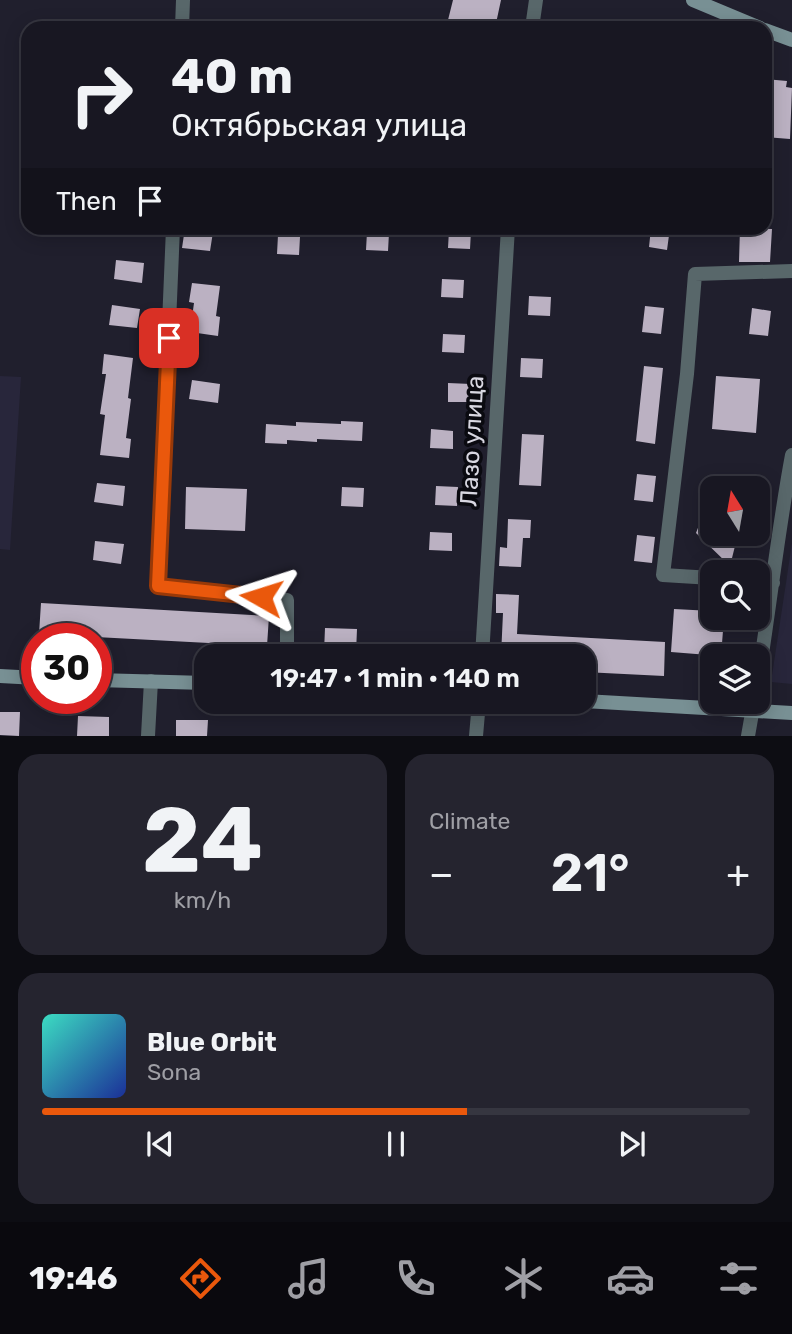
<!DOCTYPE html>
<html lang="en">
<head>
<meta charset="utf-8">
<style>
	:root { --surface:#181722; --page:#25242f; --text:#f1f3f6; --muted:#9f9fa5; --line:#363640; --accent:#ea580c }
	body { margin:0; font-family:Rubik,sans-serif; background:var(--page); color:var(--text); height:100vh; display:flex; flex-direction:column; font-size:26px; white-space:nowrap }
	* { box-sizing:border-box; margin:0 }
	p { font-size:23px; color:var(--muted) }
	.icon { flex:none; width:38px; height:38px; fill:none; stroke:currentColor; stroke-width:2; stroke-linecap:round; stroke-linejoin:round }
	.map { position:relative; height:736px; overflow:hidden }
	.panel { display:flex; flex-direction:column; gap:18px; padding:18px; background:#0d0d13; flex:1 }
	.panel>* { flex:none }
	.guide { position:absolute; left:21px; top:21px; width:751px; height:214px; border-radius:21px; box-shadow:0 4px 18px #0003,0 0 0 2px var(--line); background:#181722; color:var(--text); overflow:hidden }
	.needle { width:46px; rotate:349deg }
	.controls { position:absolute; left:700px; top:476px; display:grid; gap:14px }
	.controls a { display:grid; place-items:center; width:70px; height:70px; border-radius:14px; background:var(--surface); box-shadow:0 4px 18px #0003,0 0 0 2px var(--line); font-size:35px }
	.speed { position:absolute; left:21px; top:623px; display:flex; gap:14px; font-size:35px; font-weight:700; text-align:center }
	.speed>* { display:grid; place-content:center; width:91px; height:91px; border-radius:50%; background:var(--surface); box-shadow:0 4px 18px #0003,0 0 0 2px var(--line); line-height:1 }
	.speed .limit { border:10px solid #d22; background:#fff; color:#111 }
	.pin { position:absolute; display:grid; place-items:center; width:60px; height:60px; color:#fff; margin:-30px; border-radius:14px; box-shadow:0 4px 10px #0006 }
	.me { position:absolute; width:77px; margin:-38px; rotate:276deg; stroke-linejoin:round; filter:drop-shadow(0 0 5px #0008) }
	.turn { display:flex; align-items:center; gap:24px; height:147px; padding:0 35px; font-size:32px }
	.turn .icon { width:91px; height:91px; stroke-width:2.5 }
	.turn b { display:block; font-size:49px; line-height:60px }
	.then { display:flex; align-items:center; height:66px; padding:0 35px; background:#0003; gap:14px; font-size:26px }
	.big { font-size:52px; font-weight:600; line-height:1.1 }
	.panel .widget { flex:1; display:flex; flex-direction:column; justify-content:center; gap:10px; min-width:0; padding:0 24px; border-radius:21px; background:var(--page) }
	.panel .dial { align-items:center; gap:0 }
	.dial b { font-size:91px; line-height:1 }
	.song { display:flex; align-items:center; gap:21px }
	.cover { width:84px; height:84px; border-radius:10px; background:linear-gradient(135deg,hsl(170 70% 55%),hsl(230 70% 35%)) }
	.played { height:7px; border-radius:4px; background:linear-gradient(90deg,var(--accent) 60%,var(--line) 60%) }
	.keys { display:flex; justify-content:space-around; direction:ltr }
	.heat { display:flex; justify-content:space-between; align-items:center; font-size:38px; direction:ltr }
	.panel .tiles { flex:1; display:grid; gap:18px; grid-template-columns:1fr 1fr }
	.widget:last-child { grid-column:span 2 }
	.trip { position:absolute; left:194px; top:644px; width:402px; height:70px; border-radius:21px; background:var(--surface); box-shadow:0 4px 18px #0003,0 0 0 2px var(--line); font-weight:600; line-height:70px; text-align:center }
	.tabs { display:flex; height:112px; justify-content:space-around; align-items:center; background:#0a090e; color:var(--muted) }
	.tabs .icon { width:49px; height:49px }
	.tabs .selected { color:var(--accent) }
	.tabs b { font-size:32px; color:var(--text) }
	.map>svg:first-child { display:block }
</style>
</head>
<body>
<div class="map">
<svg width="792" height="736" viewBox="0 0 792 736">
	<rect width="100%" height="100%" fill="#201f2d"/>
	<path fill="#28263b" d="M0 376 21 377 10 550 0 549Z
		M792 543V684L771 682Z"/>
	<path fill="#bbb1c2" d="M453 0H501L495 28H446Z
		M765 79 787 81 786 87 792 88 790 139 765 137Z
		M185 228 213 232 210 251 182 248Z
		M651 228H670L667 250 649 247Z
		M740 228 772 229 770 262H739Z
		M449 230 471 231 470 249 448 248Z
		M367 232 389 233 388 251 366 250Z
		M278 235 300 237 299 255 277 254Z
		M116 260 144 263 142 283 114 279Z
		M442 279 464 280 463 298 441 297Z
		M192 283 220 286 216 316 220 317 218 336 190 332 194 303 189 302Z
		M529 296 551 297 550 316 528 315Z
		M112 305 140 309 137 328 109 325Z
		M645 306 664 308 661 334 642 332Z
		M752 308 771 311 768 336 749 334Z
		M443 334 465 335 464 353 442 352Z
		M104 354 133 358 128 398 131 399 126 438 131 439 129 458 100 455 105 415 100 414 106 374H102Z
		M521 358 543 359 542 378 520 377Z
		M644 366 663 368 655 444 636 441Z
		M716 376 760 379 756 433 712 429Z
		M192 380 220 384 218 403 189 399Z
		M448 383 471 384 470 402H448Z
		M341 421 363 422 362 441 317 439V442L287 440V444L265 443 266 424 296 426V422L341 424Z
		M431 429 453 431V449L430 448Z
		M522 434 544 435 541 486 519 485Z
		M637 474 656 476 653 502 634 500Z
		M97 483 125 486 123 506 94 502Z
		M436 486 458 487 457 506 435 505Z
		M186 487 247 489 245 531 185 529Z
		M342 487 364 488 363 507 341 506Z
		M711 494 712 534H738L730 566 696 533Z
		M508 519 531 520 530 538H523L521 567 499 566 500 547 507 548Z
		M430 532 452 533V551L429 550Z
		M637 535 655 537 652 563 634 561Z
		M95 541 124 544 121 564 93 560Z
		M496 594 519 595 517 634 665 642 664 676 584 672V656H501L503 613H496Z
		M41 603 269 616 267 646 39 634Z
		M674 609 712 611V618H724L721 656 671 652Z
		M325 628 357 629 356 653 324 652Z
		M0 712H20L19 736 0 735Z
		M78 716 109 717V736H77Z
		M176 720H208L207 736H176Z"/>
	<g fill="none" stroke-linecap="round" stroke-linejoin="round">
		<path stroke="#58676a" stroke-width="14" d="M182 28 183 0
			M532 28 536 0
			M173 228 158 586 287 600V656
			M712 578 663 575 687 374 695 274 792 271
			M758 582 773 583
			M482 656 508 228
			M758 680C770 605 778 530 792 455
			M148 736 151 681
			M476 736 479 702
			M748 736 754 702"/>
		<path stroke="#789094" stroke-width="14" d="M693 0 760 28
			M765 30 792 40
			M0 676 37 678
			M96 680 206 683
			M584 701 792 713"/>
	</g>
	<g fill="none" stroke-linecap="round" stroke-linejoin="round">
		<defs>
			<path id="route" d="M169 338 158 586 261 597"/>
		</defs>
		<use href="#route" stroke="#983908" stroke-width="18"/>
		<use href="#route" stroke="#ea580c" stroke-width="12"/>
	</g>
	<g text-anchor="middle" stroke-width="7" stroke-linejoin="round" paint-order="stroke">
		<g font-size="24" fill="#d8d7e1" stroke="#0a0a10">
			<text transform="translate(472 441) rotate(-87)" y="8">Лазо улица</text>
		</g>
	</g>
</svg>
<div class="controls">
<a><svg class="needle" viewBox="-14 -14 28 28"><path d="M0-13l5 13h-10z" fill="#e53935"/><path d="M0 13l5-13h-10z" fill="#9f9fa5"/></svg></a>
<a><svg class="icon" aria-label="search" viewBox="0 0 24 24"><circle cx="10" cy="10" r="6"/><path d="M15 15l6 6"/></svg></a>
<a><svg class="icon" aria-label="layers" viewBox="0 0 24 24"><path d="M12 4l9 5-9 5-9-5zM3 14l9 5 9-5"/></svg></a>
</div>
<div class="speed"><div class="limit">30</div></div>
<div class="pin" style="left:169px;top:338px;background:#d93025"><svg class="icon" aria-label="arrive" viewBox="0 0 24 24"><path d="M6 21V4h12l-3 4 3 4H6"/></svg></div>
<svg class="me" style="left:261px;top:597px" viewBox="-20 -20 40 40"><path d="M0-17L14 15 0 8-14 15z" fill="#ea580c" stroke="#fff" stroke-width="4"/></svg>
<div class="trip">19:47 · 1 min · 140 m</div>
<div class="guide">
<div class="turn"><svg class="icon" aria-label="right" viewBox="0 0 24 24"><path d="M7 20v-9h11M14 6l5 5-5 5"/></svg><div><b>40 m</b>Октябрьская улица</div></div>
<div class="then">Then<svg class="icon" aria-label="arrive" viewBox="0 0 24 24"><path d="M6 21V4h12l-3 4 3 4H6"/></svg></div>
</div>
</div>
<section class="panel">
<div class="tiles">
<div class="widget dial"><b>24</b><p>km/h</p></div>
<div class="widget"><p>Climate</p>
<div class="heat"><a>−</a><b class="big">21°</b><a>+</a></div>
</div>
<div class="widget">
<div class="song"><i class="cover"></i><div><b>Blue Orbit</b><p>Sona</p></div></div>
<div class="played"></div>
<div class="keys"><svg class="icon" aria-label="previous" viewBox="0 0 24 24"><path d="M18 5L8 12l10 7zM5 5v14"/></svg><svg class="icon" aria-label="pause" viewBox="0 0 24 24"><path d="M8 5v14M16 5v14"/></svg><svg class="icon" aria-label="next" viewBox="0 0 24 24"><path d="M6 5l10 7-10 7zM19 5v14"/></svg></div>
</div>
</div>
</section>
<nav class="tabs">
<b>19:46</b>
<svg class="icon selected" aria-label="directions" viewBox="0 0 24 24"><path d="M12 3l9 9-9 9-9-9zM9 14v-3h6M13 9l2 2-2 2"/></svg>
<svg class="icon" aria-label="music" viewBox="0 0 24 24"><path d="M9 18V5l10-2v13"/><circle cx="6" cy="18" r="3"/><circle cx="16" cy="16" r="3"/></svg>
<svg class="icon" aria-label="phone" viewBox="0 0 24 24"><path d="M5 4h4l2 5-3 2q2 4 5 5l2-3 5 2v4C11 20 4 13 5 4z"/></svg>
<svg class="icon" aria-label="climate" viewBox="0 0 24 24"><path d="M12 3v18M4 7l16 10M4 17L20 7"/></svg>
<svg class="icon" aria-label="car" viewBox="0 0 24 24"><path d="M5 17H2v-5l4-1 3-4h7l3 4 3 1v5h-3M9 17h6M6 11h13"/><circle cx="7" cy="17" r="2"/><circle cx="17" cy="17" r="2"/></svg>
<svg class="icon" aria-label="filters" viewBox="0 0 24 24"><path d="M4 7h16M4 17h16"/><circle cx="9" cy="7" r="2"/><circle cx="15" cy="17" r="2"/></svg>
</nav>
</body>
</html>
